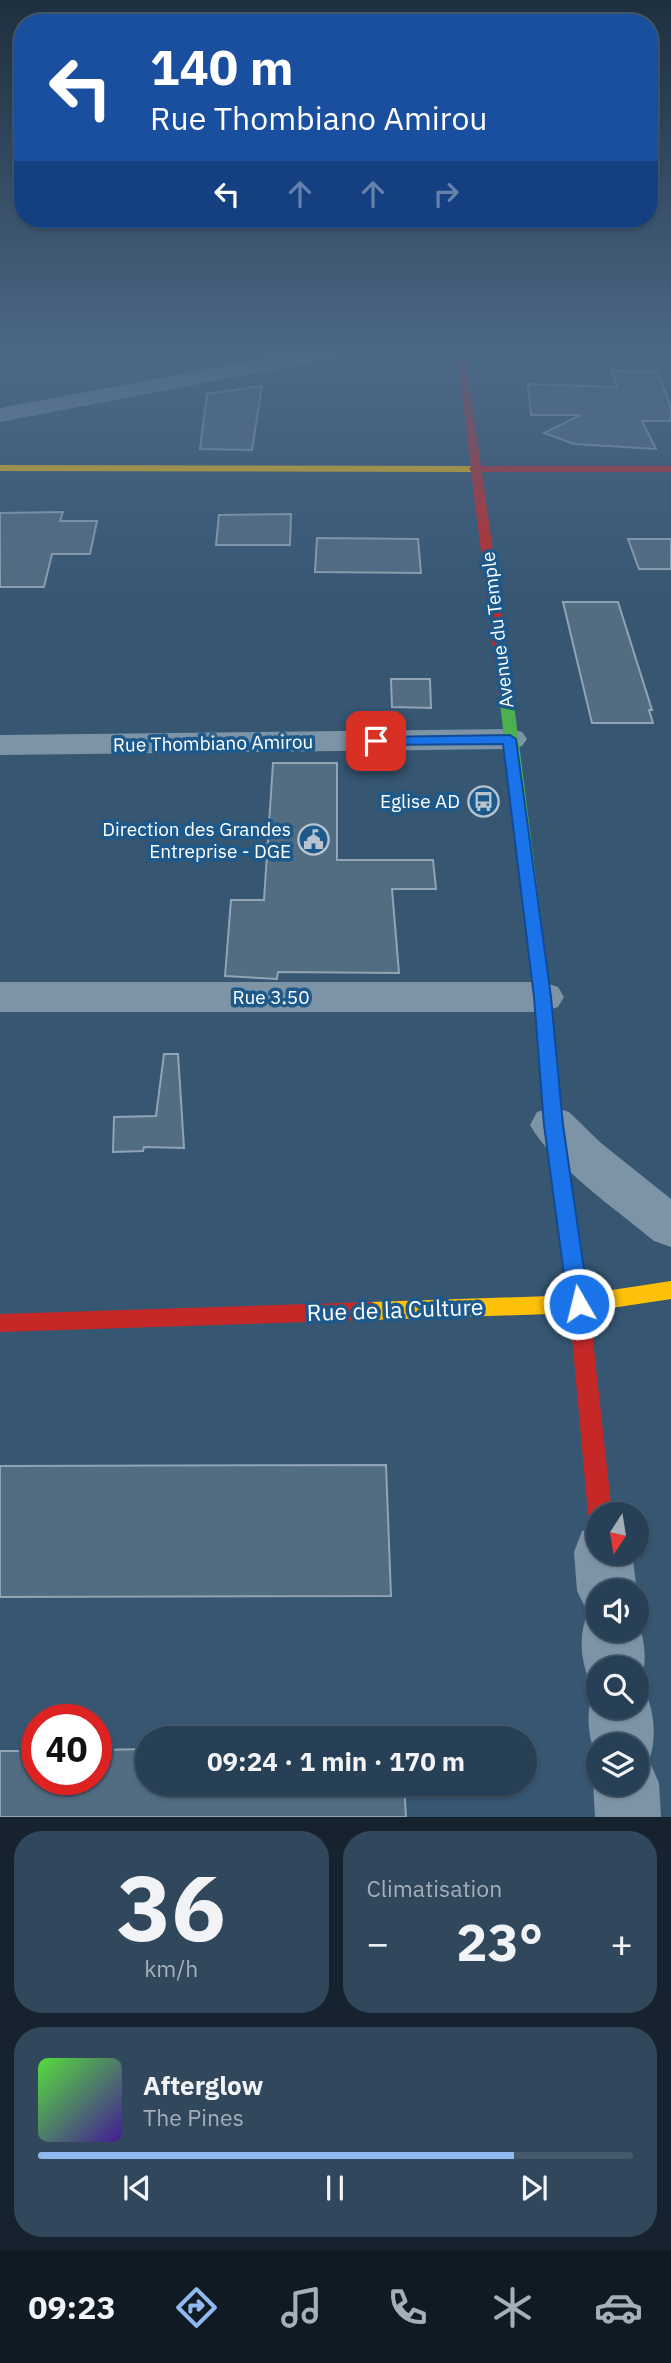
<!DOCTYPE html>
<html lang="fr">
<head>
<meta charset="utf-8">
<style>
	:root { --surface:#284056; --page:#30475c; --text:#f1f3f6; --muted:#a5afb9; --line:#44596c; --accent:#90b9f0 }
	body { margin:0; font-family:"IBM Plex Sans",sans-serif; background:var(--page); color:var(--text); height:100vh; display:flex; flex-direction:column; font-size:26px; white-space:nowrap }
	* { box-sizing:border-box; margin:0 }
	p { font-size:23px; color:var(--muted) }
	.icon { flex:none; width:38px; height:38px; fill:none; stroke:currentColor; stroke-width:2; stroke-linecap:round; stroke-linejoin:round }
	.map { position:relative; height:1817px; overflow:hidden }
	.drawer { display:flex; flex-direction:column; gap:14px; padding:14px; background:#16232f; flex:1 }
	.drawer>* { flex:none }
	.top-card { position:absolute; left:14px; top:14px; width:644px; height:214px; border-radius:28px; box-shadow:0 2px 5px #0004,0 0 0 2px var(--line); background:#1a4fa0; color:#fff; overflow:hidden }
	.needle { width:46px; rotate:192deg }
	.tools { position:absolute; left:586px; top:1502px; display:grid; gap:14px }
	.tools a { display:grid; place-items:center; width:63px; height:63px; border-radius:50%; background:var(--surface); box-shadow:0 2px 5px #0004,0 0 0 2px var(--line); font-size:35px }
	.speed { position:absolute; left:21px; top:1704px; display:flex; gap:14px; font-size:35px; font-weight:700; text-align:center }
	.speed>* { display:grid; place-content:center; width:91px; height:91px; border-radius:50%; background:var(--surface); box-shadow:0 2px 5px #0004,0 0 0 2px var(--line); line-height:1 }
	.speed .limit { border:10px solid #d22; background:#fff; color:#111 }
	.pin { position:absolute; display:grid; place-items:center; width:60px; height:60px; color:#fff; margin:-30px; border-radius:14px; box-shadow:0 4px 10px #0006 }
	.me { position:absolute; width:77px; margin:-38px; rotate:352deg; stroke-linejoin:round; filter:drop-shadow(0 0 5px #0008) }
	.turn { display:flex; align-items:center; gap:24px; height:147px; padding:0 21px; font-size:32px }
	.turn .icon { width:91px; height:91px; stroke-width:2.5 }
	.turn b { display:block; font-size:49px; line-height:60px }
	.lanes { display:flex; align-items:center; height:66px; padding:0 21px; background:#0003; justify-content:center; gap:35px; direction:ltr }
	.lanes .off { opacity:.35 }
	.big { font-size:52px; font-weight:700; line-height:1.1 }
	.drawer .widget { flex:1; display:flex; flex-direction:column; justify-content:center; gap:10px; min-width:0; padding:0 24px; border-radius:28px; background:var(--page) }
	.drawer .dial { align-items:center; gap:0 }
	.dial b { font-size:91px; line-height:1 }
	.song { display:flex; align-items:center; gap:21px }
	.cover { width:84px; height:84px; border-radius:10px; background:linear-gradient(135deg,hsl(110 70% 55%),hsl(260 70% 35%)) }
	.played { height:7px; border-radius:4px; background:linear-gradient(90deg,var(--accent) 80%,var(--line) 80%) }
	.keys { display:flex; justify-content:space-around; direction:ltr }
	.heat { display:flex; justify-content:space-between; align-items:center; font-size:38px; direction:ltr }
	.drawer .tiles { flex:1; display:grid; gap:14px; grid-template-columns:1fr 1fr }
	.widget:last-child { grid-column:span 2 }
	.trip { position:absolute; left:135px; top:1726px; width:402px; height:70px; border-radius:35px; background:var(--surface); box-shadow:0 2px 5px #0004,0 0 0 2px var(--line); font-weight:700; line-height:70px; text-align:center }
	.tabs { display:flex; height:112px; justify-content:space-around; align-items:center; background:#101a22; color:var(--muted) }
	.tabs .icon { width:49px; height:49px }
	.tabs .active { color:var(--accent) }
	.tabs b { font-size:32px; color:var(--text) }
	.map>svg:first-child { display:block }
</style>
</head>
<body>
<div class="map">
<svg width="671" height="1817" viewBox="0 0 671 1817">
	<rect width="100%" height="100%" fill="#365672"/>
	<path fill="#526c82" stroke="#91a4b5" stroke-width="2" d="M612 371 658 372 671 408V421H642L656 449 574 444 544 433 581 415H531L528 384 617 387Z
		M262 386 252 450 200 449 207 394Z
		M63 512 60 521H97L90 554H52L44 587H0V513Z
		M291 514 290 545H216L219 515Z
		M317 538 418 539 421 573 315 572Z
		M628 539H671V569H639Z
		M563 602H618L652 710H649L653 723H592Z
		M391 679H430L431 708 392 707Z
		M273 763H337V860H433L436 889H392L399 973 278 972 277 979 225 976 231 900H264Z
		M164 1054H178L184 1148 144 1147 143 1151 113 1152 114 1117 156 1116Z
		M386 1465 391 1596 0 1597V1466Z
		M147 1749V1783H404L406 1817H0V1751H37V1780H96V1750Z"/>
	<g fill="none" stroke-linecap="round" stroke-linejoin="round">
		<path fill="#7d93a6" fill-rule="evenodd" d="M288 354H335L332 359 324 360 0 422V408Z
			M510 729 522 732 527 739 522 746 510 749 0 755V735Z
			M0 982H543L558 987 564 997 558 1007 543 1012H0Z
			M553 1107 569 1112 601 1143 671 1199V1247L654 1241C618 1211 552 1165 530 1125L537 1112Z
			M598 1525V1552H632L637 1591H598V1629H637V1619C645 1639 648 1663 640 1683 654 1703 658 1737 649 1760L659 1783 661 1817H595L593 1783 598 1771V1783H637V1745H598V1763C589 1740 584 1714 594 1690 581 1667 577 1637 588 1613L577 1591 574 1552 582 1531ZM598 1668H637V1706H598Z"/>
		<path fill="#4caf50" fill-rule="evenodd" d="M507 700 514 704 551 997 559 1083 556 1088 550 1090 544 1088 541 1083 535 997 500 704Z"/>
		<path fill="#ffc107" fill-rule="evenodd" d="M0 465 474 466 479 469 474 472 0 471Z
			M671 1281V1299L579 1313 371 1320 364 1317 361 1311 364 1305 371 1302 579 1295Z"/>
		<path fill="#c62828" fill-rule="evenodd" d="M457 354H465L481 466H671V472H482L514 704 507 708 500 704 471 471 469 469 471 467Z
			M550 1076 556 1078 559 1083 562 1125 589 1304 612 1514H598V1525L592 1522 588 1514 569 1304 544 1125 541 1083 544 1078Z
			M371 1302 378 1305 381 1311 378 1317 371 1320 0 1332V1314Z"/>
	</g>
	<linearGradient id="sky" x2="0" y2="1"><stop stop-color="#1e2f3f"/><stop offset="0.58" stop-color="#4c6887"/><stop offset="1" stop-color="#4c6887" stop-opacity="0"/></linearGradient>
	<rect width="671" height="609" fill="url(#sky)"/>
	<path fill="#1a73e8" stroke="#114b97" stroke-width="2" d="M510 735 516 739 551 997 563 1125 589 1304 586 1310 579 1313 571 1310 568 1304 544 1125 534 997 503 744 376 745 369 741 376 737Z"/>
	<defs>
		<symbol id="bus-ring" viewBox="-11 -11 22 22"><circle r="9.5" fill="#1d598a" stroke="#b9c4ce" stroke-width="1.5"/><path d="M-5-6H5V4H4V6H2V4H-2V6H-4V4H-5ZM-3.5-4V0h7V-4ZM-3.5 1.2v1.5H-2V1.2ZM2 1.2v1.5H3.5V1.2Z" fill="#b9c4ce"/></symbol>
		<symbol id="civic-ring" viewBox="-11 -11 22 22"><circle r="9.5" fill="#1d598a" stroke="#b9c4ce" stroke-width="1.5"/><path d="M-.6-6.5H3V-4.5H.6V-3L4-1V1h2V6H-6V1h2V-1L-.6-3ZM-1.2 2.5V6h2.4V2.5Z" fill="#b9c4ce"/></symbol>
	</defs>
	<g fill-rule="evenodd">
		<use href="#bus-ring" x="466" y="784" width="35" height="35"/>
		<use href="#civic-ring" x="296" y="822" width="35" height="35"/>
	</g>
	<g text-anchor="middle" stroke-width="7" stroke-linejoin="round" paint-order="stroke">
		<g font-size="19" fill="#fff" stroke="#1d598a">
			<text transform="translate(497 630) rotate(-97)" y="7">Avenue du Temple</text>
			<text transform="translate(213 743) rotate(-1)" y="7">Rue Thombiano Amirou</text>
			<text x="271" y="1004">Rue 3.50</text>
		</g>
		<g font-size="19" fill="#fff" stroke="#1d598a" text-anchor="end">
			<text x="460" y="808">Eglise AD</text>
			<text x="291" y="836">Direction des Grandes<tspan x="291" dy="22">Entreprise - DGE</tspan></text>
		</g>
		<g font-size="23" fill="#fff" stroke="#1d598a">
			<text transform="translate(395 1310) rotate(-2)" y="8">Rue de la Culture</text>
		</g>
	</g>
</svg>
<div class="tools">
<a><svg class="needle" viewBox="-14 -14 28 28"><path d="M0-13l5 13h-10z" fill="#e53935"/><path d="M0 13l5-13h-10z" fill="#a5afb9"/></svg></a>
<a><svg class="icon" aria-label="sound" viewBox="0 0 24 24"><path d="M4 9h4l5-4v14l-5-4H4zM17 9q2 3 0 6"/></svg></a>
<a><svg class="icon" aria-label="search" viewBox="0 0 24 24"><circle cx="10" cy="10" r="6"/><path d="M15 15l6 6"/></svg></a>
<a><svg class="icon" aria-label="layers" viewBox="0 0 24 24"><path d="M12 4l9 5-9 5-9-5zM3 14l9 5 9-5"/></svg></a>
</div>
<div class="speed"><div class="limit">40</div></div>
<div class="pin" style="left:376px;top:741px;background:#d93025"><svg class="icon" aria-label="arrive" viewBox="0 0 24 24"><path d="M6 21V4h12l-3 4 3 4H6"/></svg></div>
<svg class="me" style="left:579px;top:1304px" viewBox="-20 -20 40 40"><circle r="17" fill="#1a73e8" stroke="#fff" stroke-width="3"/><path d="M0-11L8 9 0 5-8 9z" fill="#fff"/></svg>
<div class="trip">09:24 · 1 min · 170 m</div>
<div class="top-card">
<div class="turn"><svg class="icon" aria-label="left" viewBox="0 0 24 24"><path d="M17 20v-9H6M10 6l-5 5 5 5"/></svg><div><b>140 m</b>Rue Thombiano Amirou</div></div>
<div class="lanes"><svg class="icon" aria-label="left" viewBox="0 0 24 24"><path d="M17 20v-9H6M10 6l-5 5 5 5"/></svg><svg class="icon off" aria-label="ahead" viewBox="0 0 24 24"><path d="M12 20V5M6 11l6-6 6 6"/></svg><svg class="icon off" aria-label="ahead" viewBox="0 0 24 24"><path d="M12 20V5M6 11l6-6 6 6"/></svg><svg class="icon off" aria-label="right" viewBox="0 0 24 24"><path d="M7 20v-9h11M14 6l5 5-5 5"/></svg></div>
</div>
</div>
<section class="drawer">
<div class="tiles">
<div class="widget dial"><b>36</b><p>km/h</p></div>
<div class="widget"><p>Climatisation</p>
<div class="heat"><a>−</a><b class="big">23°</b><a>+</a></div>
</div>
<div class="widget">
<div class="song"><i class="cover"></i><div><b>Afterglow</b><p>The Pines</p></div></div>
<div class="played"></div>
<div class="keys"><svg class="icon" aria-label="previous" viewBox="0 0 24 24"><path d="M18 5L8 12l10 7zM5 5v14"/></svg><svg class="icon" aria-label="pause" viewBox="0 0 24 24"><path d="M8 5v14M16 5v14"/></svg><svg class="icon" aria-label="next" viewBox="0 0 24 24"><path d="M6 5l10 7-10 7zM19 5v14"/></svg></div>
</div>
</div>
</section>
<nav class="tabs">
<b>09:23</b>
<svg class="icon active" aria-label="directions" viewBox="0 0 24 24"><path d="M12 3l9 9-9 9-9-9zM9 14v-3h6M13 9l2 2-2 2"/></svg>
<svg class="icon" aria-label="music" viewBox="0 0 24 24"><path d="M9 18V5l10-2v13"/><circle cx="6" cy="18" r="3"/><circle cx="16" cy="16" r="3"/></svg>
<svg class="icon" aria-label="phone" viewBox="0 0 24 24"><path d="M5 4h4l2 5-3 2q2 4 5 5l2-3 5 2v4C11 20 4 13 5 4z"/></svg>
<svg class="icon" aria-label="climate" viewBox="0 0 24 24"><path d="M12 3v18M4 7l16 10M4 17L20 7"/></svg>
<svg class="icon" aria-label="car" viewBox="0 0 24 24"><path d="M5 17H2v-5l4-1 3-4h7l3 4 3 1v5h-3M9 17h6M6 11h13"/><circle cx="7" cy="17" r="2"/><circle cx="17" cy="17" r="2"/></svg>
</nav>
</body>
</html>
